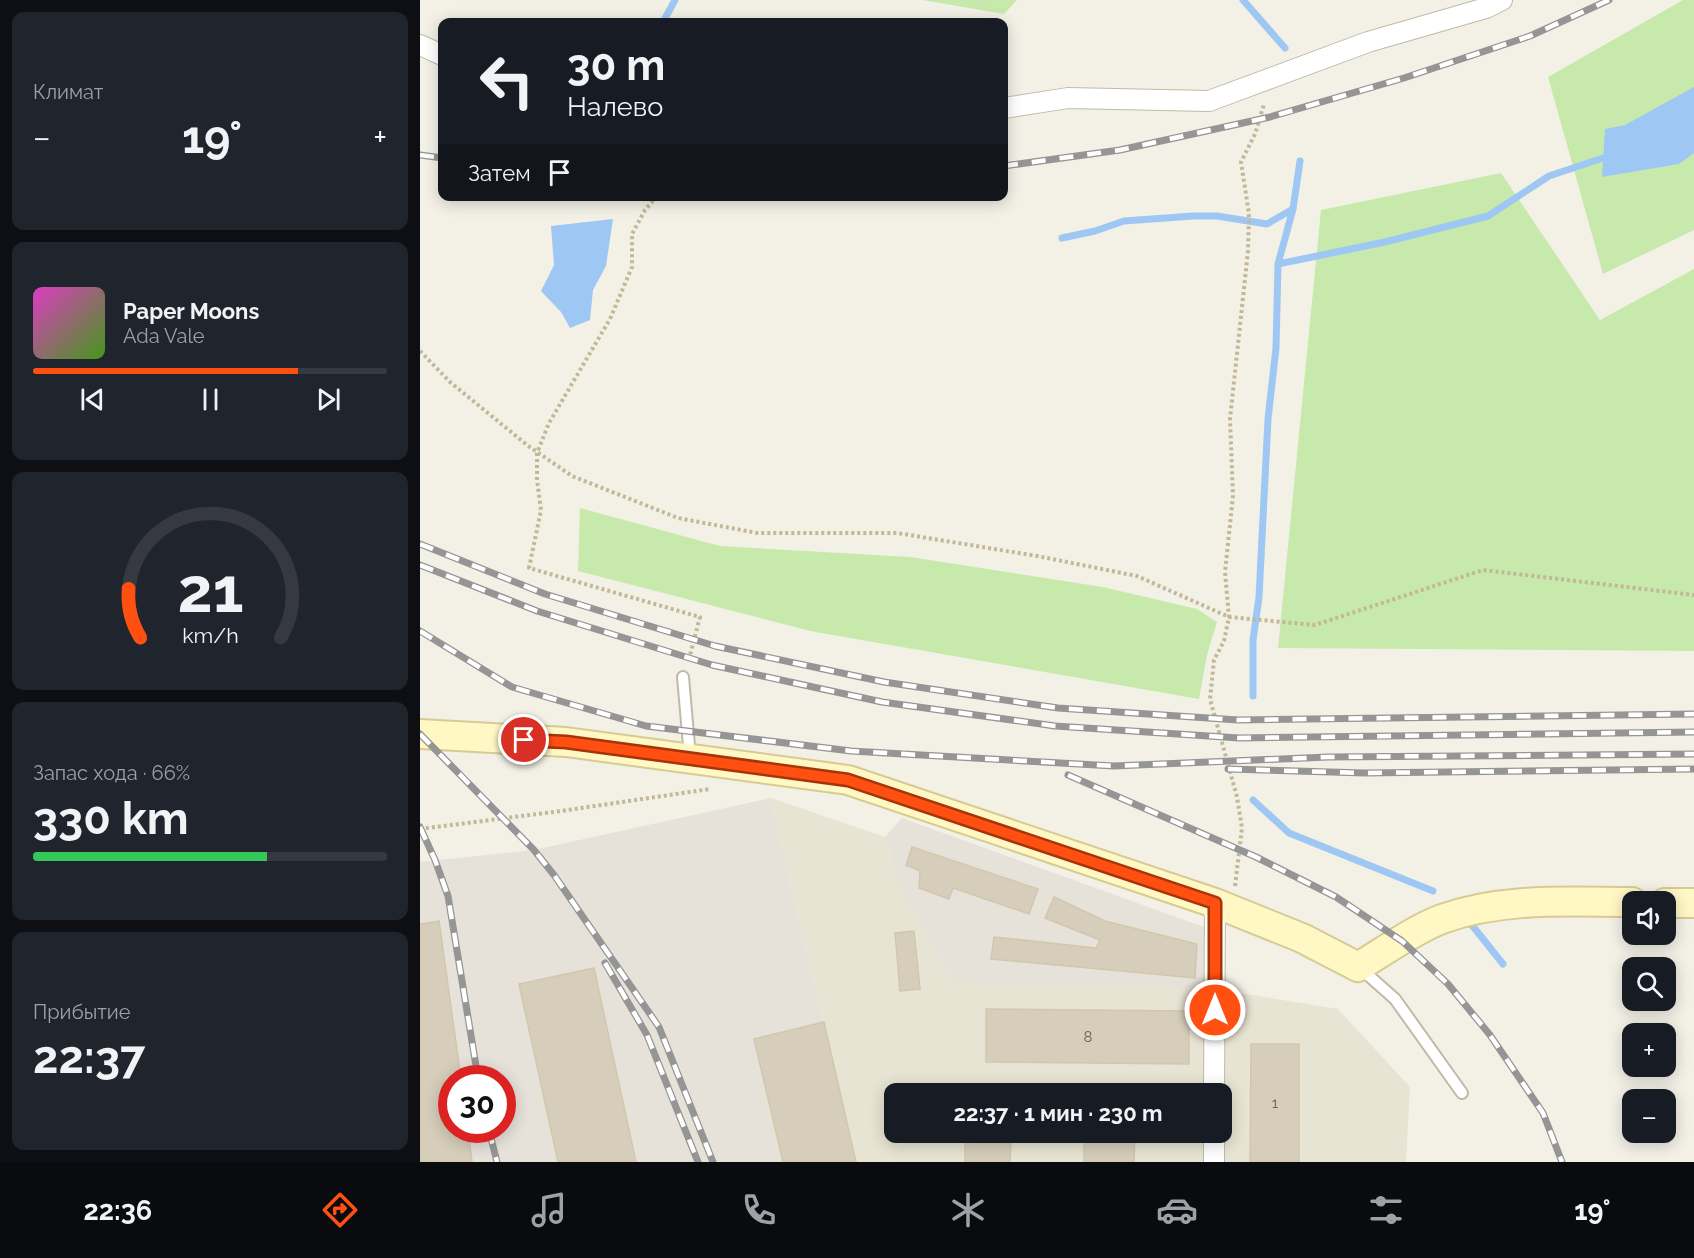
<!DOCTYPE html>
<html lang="ru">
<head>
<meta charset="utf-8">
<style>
	:root { --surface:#171b24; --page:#20242c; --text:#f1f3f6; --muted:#9ea1a6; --line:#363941; --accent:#ff5011 }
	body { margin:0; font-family:Raleway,sans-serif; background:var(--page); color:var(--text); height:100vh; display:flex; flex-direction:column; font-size:22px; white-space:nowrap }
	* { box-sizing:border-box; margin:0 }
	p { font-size:20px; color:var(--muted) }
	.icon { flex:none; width:33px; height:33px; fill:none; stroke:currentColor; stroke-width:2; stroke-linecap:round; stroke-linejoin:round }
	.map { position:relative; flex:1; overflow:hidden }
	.panel { display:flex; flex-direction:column; gap:12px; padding:12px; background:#0d0f14; width:420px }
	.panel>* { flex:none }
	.top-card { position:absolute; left:18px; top:18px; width:570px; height:183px; border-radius:12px; box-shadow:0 3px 15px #0003; background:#171b24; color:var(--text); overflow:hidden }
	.fabs { position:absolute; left:1202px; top:891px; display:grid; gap:12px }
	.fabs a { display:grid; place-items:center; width:54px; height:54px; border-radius:12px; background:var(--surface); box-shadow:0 3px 15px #0003; font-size:30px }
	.speed { position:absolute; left:18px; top:1065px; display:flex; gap:12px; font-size:30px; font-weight:700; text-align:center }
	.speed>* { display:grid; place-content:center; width:78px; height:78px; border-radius:50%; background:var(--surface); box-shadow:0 3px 15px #0003; line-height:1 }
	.speed .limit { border:9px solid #d22; background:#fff; color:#111 }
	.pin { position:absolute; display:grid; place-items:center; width:51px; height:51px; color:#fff; margin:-26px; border:3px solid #fff; border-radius:50%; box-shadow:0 2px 6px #0007 }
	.me { position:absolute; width:66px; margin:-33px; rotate:0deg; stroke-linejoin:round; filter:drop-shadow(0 0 4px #0008) }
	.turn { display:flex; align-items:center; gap:21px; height:126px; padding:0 30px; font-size:27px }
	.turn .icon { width:78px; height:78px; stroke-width:2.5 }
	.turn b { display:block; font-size:42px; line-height:51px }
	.then { display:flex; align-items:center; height:57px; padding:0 30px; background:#0003; gap:12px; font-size:22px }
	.big { font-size:45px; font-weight:700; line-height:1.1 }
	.panel .widget { flex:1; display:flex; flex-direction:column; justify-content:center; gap:9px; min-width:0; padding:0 21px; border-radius:12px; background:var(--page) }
	.panel .dial { align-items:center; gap:0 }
	.dial svg { height:156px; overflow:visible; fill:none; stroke:var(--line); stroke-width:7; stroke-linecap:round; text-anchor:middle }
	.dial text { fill:var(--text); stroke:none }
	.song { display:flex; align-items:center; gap:18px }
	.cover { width:72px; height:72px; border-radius:9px; background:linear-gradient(135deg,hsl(310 70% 55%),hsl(100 70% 35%)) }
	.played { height:6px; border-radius:3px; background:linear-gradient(90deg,var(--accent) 75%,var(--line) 75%) }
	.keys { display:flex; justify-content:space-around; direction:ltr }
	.heat { display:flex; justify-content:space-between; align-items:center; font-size:33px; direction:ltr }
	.charge { height:9px; border-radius:4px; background:linear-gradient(90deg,#34c759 66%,var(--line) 0) }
	.trip { position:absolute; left:464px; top:1083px; width:348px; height:60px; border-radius:12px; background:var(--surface); box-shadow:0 3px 15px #0003; font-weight:700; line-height:60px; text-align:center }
	.tab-bar { display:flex; height:96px; justify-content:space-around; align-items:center; background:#090b0e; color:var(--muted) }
	.tab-bar .icon { width:42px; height:42px }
	.tab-bar .selected { color:var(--accent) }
	.tab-bar b { font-size:27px; color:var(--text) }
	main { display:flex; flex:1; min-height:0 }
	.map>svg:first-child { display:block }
</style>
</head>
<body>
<main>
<section class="panel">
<div class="widget"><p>Климат</p>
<div class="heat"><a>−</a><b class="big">19°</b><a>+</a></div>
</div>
<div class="widget">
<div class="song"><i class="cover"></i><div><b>Paper Moons</b><p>Ada Vale</p></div></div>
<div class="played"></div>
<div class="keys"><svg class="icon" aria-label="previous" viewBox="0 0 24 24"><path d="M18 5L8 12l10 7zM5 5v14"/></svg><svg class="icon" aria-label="pause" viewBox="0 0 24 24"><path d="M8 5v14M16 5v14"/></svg><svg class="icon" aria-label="next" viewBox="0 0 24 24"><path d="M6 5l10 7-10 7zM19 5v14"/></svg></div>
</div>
<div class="widget dial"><svg viewBox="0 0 100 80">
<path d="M14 69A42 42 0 1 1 86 69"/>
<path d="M14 69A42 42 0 0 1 8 44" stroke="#ff5011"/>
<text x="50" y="56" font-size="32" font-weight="700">21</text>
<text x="50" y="72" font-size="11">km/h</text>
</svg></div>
<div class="widget"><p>Запас хода · 66%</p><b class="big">330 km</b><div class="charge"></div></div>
<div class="widget"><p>Прибытие</p><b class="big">22:37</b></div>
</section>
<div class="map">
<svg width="1274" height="1162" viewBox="0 0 1274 1162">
	<rect width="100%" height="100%" fill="#f3f1e6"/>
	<path fill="#e8e4d3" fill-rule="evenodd" d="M351 798 465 837 477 884 795 989 918 1009 990 1087 986 1162H436ZM474 1094H801V1132H474Z"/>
	<path fill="#e6e2da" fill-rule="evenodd" d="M351 798 436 1162H0V862L114 850ZM32 1078H82V1130H32Z
		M482 818 795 931V989L534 982 477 884 465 837Z"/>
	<path fill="#c7eaac" d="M502 0H597L584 14Z
		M1263 0H1274V230L1183 274 1128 77Z
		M1081 173 1180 320 1274 269V651L858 648 901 210Z
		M160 508 300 546 490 557 683 587 777 609 797 622 787 655 779 699 390 631 158 571Z"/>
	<path fill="#9fc7f3" d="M1274 87V153L1259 164 1182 177 1185 129 1205 125Z
		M193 219 186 266 173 290 170 320 150 328 141 312 121 291 134 265 131 226Z"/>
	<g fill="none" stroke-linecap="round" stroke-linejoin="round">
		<path stroke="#9fc7f3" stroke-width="7" d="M823 0 865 48
			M243 22 255 0
			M642 238 675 231 704 221 773 216H797L847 224 873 209
			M858 264 965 242 1068 216 1129 176 1183 158
			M833 696V640L839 597 848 419 856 348 858 264 873 209 880 161
			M833 800 869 833 1013 891
			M1051 924 1083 964"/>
	</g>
	<path fill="#d6ceba" stroke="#d1c7ad" stroke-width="1.5" d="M492 847 618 889 609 914 533 888 529 899 499 888 500 871 486 865Z
		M634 897 685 921 777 944 775 978 571 959 574 937 676 948 680 940 625 918Z
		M19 921 41 1078H32V1130H48L52 1162H0V924Z
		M494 931 500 989 480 991 475 933Z
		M174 968 216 1162H138L99 984Z
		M566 1009 769 1011V1064L566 1062Z
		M404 1022 436 1162H363L334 1039Z
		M831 1044H879V1162H830Z
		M664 1132H715L714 1162H664Z
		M545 1142 591 1143 590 1162H545Z"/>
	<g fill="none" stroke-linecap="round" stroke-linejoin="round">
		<defs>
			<path id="lane" d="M263 677 270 757
				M940 968 975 999 1042 1093"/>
			<path id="street" d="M0 45 22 55
				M584 108 648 98 789 101 948 42 1066 8 1082 0
				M794 1094 795 903
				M794 1162V1132"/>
			<path id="secondary" d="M0 734 146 742 428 780 795 903 882 938 938 967C963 952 995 929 1022 919 1083 897 1148 902 1212 902
				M1245 903H1274"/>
		</defs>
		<use href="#lane" stroke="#bfbaa8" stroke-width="14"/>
		<use href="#street" stroke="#bfbaa8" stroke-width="22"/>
		<use href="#secondary" stroke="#d6cb93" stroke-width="32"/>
		<path stroke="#c2b898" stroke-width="4" stroke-dasharray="3 3" stroke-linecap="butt" d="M237 196 225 210 212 234V267L190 319 129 423 117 453V480L121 510 109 568 280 617 268 663
			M0 351 30 382 107 445 152 476 258 518 337 533H477L617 556 717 576 809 617 895 625 1063 570 1274 595
			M0 829 141 811 290 789
			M815 886 822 828 817 797 790 699 794 660 804 641 809 617 805 572 813 496 810 419 828 251 829 214 821 162 835 134 844 104"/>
		<use href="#lane" stroke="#fff" stroke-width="10"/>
		<use href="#street" stroke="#fff" stroke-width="20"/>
		<use href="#secondary" stroke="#fff7c4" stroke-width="28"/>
		<defs>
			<path id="rail" d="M0 155 22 158
				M584 166 700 150 850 117 984 78 1110 36 1189 0
				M0 544 125 594 295 646 464 682 638 708 818 720 1274 714
				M0 565 117 611 292 665 462 702 635 726 819 738 1274 732
				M0 631 92 687 226 726 431 751 694 766 908 757 1274 754
				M0 734 114 850 134 875 239 1027 293 1162
				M808 769 945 773 1274 769
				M648 775 836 857 916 897 982 941 1028 984 1070 1035 1123 1113 1142 1162
				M0 827 15 860 28 896 58 1078
				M185 963 227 1035 278 1162
				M69 1130 77 1162"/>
		</defs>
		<use href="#rail" stroke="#959595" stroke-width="7"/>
		<use href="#rail" stroke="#fff" stroke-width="4.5" stroke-dasharray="14" stroke-linecap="butt"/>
	</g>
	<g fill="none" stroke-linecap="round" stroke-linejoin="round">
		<defs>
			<path id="route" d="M104 740 146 742 428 780 795 903V1010"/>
		</defs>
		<use href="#route" stroke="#a6340b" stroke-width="15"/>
		<use href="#route" stroke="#ff5011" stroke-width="10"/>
	</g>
	<g text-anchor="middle" stroke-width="4.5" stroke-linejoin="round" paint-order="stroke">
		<g font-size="15" fill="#6a6456">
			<text x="668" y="1042">8</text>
			<text x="855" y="1108">1</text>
		</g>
	</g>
</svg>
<div class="fabs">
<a><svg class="icon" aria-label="sound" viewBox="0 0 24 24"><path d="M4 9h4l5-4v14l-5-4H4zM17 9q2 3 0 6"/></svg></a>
<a><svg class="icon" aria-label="search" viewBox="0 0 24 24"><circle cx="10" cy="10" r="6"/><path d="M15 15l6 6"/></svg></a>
<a>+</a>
<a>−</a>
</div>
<div class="speed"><div class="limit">30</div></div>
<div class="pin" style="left:104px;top:740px;background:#d93025"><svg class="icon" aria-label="arrive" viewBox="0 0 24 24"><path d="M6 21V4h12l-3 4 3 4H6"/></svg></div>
<svg class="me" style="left:795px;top:1010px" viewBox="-20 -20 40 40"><circle r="17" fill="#ff5011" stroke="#fff" stroke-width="3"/><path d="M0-11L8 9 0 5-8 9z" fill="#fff"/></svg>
<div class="trip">22:37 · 1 мин · 230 m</div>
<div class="top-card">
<div class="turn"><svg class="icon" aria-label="left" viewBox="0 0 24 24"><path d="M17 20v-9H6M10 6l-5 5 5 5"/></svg><div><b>30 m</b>Налево</div></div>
<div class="then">Затем<svg class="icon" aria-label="arrive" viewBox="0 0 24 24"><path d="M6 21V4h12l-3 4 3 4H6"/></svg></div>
</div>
</div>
</main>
<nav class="tab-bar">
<b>22:36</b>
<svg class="icon selected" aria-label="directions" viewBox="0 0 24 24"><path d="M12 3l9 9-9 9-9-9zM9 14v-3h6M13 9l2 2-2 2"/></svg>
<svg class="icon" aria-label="music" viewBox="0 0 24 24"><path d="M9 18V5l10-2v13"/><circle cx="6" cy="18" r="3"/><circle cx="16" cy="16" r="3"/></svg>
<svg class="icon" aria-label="phone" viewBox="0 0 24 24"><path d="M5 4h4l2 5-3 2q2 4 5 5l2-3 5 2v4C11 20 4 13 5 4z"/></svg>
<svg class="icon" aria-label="climate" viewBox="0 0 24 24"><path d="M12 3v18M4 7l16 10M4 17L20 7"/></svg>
<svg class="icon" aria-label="car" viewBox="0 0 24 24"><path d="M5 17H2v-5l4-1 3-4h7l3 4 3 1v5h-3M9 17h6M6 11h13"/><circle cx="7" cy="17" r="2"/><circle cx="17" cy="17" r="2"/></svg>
<svg class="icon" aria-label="filters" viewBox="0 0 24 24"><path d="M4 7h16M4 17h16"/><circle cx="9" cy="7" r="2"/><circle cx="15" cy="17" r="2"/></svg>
<b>19°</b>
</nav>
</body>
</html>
